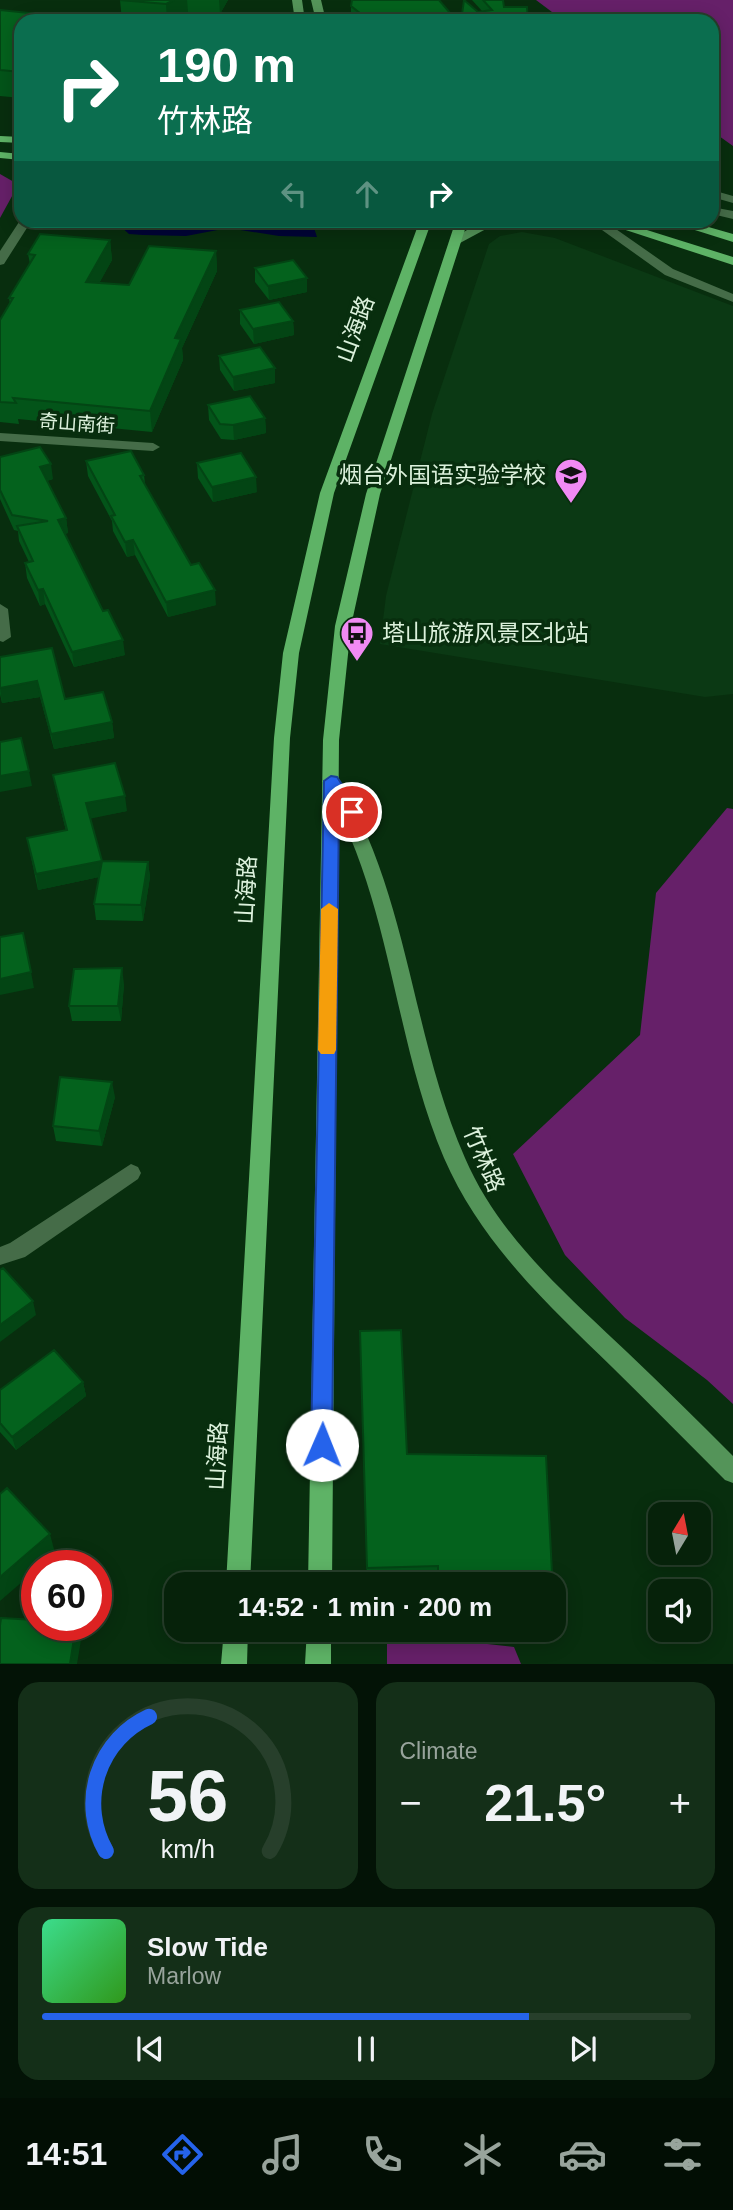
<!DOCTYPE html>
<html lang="en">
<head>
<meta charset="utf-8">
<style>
	:root { --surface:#06220a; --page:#142f18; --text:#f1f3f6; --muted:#98a49c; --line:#273f2b; --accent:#2563eb }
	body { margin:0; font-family:Arial,"Noto Sans SC",sans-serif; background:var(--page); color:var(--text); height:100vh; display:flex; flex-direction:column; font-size:26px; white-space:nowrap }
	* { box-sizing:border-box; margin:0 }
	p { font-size:23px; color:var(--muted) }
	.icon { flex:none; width:38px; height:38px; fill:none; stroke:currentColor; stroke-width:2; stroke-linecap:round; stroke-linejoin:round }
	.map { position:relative; height:1664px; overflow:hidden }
	.details { display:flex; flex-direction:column; gap:18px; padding:18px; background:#031306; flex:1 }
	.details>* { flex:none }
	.guide { position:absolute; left:14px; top:14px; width:705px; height:214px; border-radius:21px; box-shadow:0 4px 18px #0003,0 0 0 2px var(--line); background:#0b6e4f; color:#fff; overflow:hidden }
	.needle { width:46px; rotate:10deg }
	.buttons { position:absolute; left:648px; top:1502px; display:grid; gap:14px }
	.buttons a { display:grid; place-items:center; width:63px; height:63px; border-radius:14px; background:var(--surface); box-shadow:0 4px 18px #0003,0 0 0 2px var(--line); font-size:35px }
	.speed { position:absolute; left:21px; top:1550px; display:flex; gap:14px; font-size:35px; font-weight:700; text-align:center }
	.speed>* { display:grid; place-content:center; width:91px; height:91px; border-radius:50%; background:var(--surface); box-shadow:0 4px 18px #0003,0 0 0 2px var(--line); line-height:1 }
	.speed .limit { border:10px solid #d22; background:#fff; color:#111 }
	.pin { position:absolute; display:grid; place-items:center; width:60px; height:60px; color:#fff; margin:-30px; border:4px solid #fff; border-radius:50%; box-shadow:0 2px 7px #0007 }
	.me { position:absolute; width:77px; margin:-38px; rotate:1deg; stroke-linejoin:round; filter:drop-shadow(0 0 5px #0008) }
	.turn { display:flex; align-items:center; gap:24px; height:147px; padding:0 28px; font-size:32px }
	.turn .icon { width:91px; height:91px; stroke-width:2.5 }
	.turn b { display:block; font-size:49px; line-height:60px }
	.lanes { display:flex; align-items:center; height:66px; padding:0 28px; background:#0003; justify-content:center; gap:35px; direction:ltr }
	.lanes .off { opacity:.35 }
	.big { font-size:52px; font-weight:700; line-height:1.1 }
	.details .card { flex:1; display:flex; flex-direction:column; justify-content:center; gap:10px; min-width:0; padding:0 24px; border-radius:21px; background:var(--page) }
	.details .dial { align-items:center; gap:0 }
	.dial svg { height:182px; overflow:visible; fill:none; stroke:var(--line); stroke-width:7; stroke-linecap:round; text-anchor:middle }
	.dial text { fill:var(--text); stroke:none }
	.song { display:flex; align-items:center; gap:21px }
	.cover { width:84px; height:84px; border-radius:10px; background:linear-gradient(135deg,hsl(150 70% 55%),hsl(110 70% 35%)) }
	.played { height:7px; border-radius:4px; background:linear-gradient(90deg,var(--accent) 75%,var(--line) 75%) }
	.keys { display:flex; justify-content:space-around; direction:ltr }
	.heat { display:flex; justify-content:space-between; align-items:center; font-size:38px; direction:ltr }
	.details .tiles { flex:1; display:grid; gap:18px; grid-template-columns:1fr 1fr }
	.card:last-child { grid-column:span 2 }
	.trip { position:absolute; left:164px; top:1572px; width:402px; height:70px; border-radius:21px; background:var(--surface); box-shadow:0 4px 18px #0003,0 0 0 2px var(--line); font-weight:700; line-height:70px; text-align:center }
	.tab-bar { display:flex; height:112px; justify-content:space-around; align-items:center; background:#020e04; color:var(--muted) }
	.tab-bar .icon { width:49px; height:49px }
	.tab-bar .on { color:var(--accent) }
	.tab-bar b { font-size:32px; color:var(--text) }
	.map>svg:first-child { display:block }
</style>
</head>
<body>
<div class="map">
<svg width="733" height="1664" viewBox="0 0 733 1664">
	<rect width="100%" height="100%" fill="#082e0e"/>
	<path fill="#0b3914" d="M522 232 555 238 733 306V694L705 697 380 644 386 596 432 414 489 244 500 236Z"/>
	<path fill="#662069" d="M536 0H733V146L712 131V21H564Z
		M0 174 14 182 17 187 0 218Z
		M727 808 733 809V1404L707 1380 625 1318 565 1255 513 1154 640 1035 656 893Z
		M387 1633 514 1647 521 1664H387Z"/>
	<path fill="#010437" d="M99 221H303L314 228 317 237 279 236 228 228 186 236 143 235 129 234 118 224Z"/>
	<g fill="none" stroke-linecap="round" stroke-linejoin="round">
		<path fill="#456c48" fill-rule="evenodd" d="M712 190 733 196V203L712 197Z
			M712 207 733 211V219L712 214Z
			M21 219 32 220 4 264 0 265V251Z
			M588 220H603L673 269 733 294V302L665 275Z
			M0 433 153 443 160 447 153 451 0 441Z
			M0 604 8 609 11 637 3 642 0 641Z
			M131 1164 138 1167 141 1173 138 1179 25 1257 0 1265V1247L10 1243Z"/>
		<path fill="#549459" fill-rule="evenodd" d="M292 0H302L305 21H295Z
			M311 0H321L326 21H316Z
			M493 220H521L486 229 460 243 450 240 479 223Z
			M331 775 337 777C410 896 410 1032 465 1158 499 1237 566 1294 627 1352 663 1386 698 1421 733 1456V1483L725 1480C687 1442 650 1404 612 1367 547 1304 481 1243 444 1158 392 1036 392 897 322 781Z"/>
		<path fill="#5eb366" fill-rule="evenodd" d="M0 136 21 137V143L0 142Z
			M0 152 21 154V160L0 158Z
			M420 220H432L334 493 299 653 290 738 250 1584H226L274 738 283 653 320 493Z
			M456 220H468L380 494 351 626 339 740 332 1584H308L323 740 335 626 366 494Z
			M595 220H615L733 257V265Z
			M663 220H684L733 234V242Z
			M224 1629H248L247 1664H221Z
			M307 1629H331V1664H305Z"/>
	</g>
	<path fill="#035419" d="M120 0H228L220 14 188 12 184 18 178 21H122Z
		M464 0 478 12 482 11 472 0H503L504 7H527L528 21H461Z
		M351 6 457 21H355L351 17Z
		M0 10 21 21V98L0 96Z
		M110 240 112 260 99 283 129 285 216 251 217 271 182 348 183 360 152 432 18 419 19 424 0 422V320L10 304 9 298 30 264 28 254Z
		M255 268 307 278V292L269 300 255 282Z
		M240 310 293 321 294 335 254 344 240 324Z
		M219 356 275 383 234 391 220 370Z
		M208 405 265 418 266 433 234 440 221 439 209 420Z
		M0 457 53 479 47 481 66 518 68 533 65 534 125 655 74 667 45 604 40 606 27 578 25 563 29 562 19 541 18 531 14 530 0 499Z
		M86 461 144 475 145 484 191 565 216 605 168 617 135 555 127 557 113 531 112 521 88 476Z
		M197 463 257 492 213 502 198 478Z
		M0 657 65 699 112 722 114 738 54 749 40 697 2 703 0 694Z
		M53 775 127 811 90 818 102 861 148 862 150 877 143 921 96 920 94 904 99 877 38 890 27 838 66 831 56 790Z
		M124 984 121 1021H72L69 1006Z
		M115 1097 102 1146 56 1141 53 1126Z
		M360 1331 407 1454 552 1573 550 1584H367Z
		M83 1382 86 1396 16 1450 0 1432V1390Z"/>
	<path fill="#034514" d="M174 0H187L188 12 184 18 178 21H167L166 4Z
		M219 0H228L220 14Z
		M110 240 112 260 89 302 86 282Z
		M216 251 217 271 182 348 183 360 152 432 150 411 175 338Z
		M307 278V292L269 300 268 286Z
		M293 321 294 335 254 344 253 329Z
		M275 368V383L234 391 233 377Z
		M265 418 266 433 234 440 233 425Z
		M51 464 53 479 42 482 40 467Z
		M256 477 257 492 213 502 212 487Z
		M66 518 68 533 60 535 58 520Z
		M133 540 135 555 127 557 125 542Z
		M43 589 45 604 40 606 38 590Z
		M215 590 216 605 168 617 166 602Z
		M123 640 125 655 74 667 72 652Z
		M37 681 40 697 2 703 0 688Z
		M112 722 114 738 54 749 51 734Z
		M29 771 32 786 0 792V776Z
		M125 796 127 811 89 819 86 803Z
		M102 861 104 876 38 890 36 874Z
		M148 862 150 877 143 921 141 905Z
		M122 968 124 984 121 1021 118 1006Z
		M31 972 34 988 0 995V979Z
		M112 1082 115 1097 102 1146 99 1131Z
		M33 1301 36 1315 0 1342V1325Z
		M83 1382 86 1396 16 1450 12 1437Z
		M50 1534 55 1553 40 1566H37V1569L0 1601V1577Z
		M76 1626H77L81 1640 77 1664H70Z"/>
	<path fill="#04621d" stroke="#034514" stroke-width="2" d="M120 0H174L166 4Z
		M352 0H439L457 21H370L351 6Z
		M464 0 478 12 492 10 483 0H503L504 7H527L528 21H461Z
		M0 10 78 18 89 21H21V72L0 70Z
		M40 234 110 240 86 282 129 285 149 246 216 251 175 338 181 339 150 411 13 398 16 403 0 402V320L13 298H9L35 255 28 254Z
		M293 260 307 278 268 286 255 268Z
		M279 302 293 321 253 329 240 310Z
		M260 347 275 368 233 377 219 356Z
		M250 396 265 418 233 425 220 424 208 405Z
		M40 447 51 464 40 467 66 518 58 520 103 611 108 610 123 640 72 652 43 589 38 590 25 563 33 561 17 526 48 521 12 515 0 490V457Z
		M131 451 144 475 140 476 191 565 199 563 215 590 166 602 133 540 125 542 111 516 115 515 86 461Z
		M241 453 256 477 212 487 197 463Z
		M52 648 65 699 103 692 112 722 51 734 37 681 0 688V657Z
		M21 738 29 771 0 776V742Z
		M115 763 125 796 86 803 102 861 36 874 27 838 67 830 53 775Z
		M102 861 148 862 141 905 94 904Z
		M23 933 31 972 0 979V937Z
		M122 968 118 1006H69L74 969Z
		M60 1077 112 1082 99 1131 53 1126Z
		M3 1268 33 1301 0 1325V1270Z
		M401 1330 407 1454 546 1456 552 1573 438 1571V1566L367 1568 360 1331Z
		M54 1350 83 1382 12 1437 0 1423V1390Z
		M7 1488 50 1534 0 1577V1494Z
		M1 1618 37 1620V1626H76L70 1664H0V1625Z"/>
	<path fill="#2563eb" stroke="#184099" stroke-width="2" d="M331 776 337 777 360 812 357 816H346L339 805 332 1445 329 1452 322 1455 314 1452 311 1445 324 781Z"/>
	<path fill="#f59e0b" d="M329 903 338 909 336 1050 334 1054H321L318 1050 321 909Z"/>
	<defs>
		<symbol id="school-pin" viewBox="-11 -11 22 30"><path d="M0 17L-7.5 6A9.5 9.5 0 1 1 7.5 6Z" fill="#f18af4" stroke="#082e0e"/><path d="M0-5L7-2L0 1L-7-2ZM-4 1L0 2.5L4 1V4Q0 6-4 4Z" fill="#111"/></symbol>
		<symbol id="bus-pin" viewBox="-11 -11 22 30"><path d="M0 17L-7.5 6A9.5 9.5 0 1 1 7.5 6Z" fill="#f18af4" stroke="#082e0e"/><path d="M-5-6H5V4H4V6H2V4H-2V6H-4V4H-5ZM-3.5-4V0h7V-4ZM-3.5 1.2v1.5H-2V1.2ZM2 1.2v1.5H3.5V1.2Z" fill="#111"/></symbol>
	</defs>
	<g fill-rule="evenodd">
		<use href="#school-pin" x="552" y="456" width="38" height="52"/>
		<use href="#bus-pin" x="338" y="614" width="38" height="52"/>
	</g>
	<g text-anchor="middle" stroke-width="7" stroke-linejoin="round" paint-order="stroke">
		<g font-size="19" fill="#dcf1dc" stroke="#082e0e">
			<text transform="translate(77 423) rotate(4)" y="7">奇山南街</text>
		</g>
		<g font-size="23" fill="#dcf1dc" stroke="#082e0e">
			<text transform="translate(355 329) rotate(-70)" y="8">山海路</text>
			<text transform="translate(246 890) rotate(-87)" y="8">山海路</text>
			<text transform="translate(484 1159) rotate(67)" y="8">竹林路</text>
			<text transform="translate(217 1456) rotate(-87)" y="8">山海路</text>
		</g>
		<g font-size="23" fill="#dcf1dc" stroke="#082e0e" text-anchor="end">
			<text x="546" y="483">烟台外国语实验学校</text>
			<text x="382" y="641" text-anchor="start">塔山旅游风景区北站</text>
		</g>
	</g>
</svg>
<div class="buttons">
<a><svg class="needle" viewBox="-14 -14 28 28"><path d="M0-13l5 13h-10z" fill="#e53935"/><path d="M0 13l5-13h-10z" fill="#98a49c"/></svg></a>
<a><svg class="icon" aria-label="sound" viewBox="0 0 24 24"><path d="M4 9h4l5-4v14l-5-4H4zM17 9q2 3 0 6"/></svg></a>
</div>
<div class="speed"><div class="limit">60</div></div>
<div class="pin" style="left:352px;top:812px;background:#d93025"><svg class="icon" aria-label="arrive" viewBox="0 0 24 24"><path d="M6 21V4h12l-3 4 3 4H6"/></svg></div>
<svg class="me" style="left:322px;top:1445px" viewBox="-20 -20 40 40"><circle r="19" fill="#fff"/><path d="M0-13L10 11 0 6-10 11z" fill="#2563eb"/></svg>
<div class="trip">14:52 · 1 min · 200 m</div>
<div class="guide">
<div class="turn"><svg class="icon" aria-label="right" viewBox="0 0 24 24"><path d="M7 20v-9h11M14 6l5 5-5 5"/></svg><div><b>190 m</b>竹林路</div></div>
<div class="lanes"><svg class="icon off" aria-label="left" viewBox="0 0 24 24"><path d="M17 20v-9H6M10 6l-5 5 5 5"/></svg><svg class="icon off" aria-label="ahead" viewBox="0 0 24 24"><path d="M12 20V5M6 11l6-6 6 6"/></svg><svg class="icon" aria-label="right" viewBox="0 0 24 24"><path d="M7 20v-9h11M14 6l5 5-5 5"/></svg></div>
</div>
</div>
<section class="details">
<div class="tiles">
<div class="card dial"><svg viewBox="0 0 100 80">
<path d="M14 69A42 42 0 1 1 86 69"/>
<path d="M14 69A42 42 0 0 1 33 10" stroke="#2563eb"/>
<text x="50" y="56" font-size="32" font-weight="700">56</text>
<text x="50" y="72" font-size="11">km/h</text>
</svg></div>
<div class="card"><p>Climate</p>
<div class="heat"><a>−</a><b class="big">21.5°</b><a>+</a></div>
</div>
<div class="card">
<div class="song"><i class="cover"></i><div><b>Slow Tide</b><p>Marlow</p></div></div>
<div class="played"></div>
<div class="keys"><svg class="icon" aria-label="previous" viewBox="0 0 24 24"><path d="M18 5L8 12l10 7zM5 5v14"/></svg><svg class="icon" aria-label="pause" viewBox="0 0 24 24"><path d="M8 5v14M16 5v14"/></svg><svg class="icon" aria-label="next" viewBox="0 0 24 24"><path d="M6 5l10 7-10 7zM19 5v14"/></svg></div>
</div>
</div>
</section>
<nav class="tab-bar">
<b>14:51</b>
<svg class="icon on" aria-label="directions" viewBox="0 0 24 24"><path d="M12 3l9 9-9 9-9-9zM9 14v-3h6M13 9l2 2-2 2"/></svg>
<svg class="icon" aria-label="music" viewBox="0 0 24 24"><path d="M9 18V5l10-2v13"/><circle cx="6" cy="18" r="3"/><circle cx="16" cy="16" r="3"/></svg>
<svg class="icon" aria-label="phone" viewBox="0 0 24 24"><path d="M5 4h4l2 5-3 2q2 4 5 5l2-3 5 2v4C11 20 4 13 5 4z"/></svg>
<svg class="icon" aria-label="climate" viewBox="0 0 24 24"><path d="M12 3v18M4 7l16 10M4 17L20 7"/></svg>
<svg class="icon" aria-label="car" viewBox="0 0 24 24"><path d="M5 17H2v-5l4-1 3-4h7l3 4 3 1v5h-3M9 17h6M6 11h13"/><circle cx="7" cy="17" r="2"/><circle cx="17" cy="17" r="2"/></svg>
<svg class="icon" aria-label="filters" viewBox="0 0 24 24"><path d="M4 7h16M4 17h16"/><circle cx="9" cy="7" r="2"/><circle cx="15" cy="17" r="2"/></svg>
</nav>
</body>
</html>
